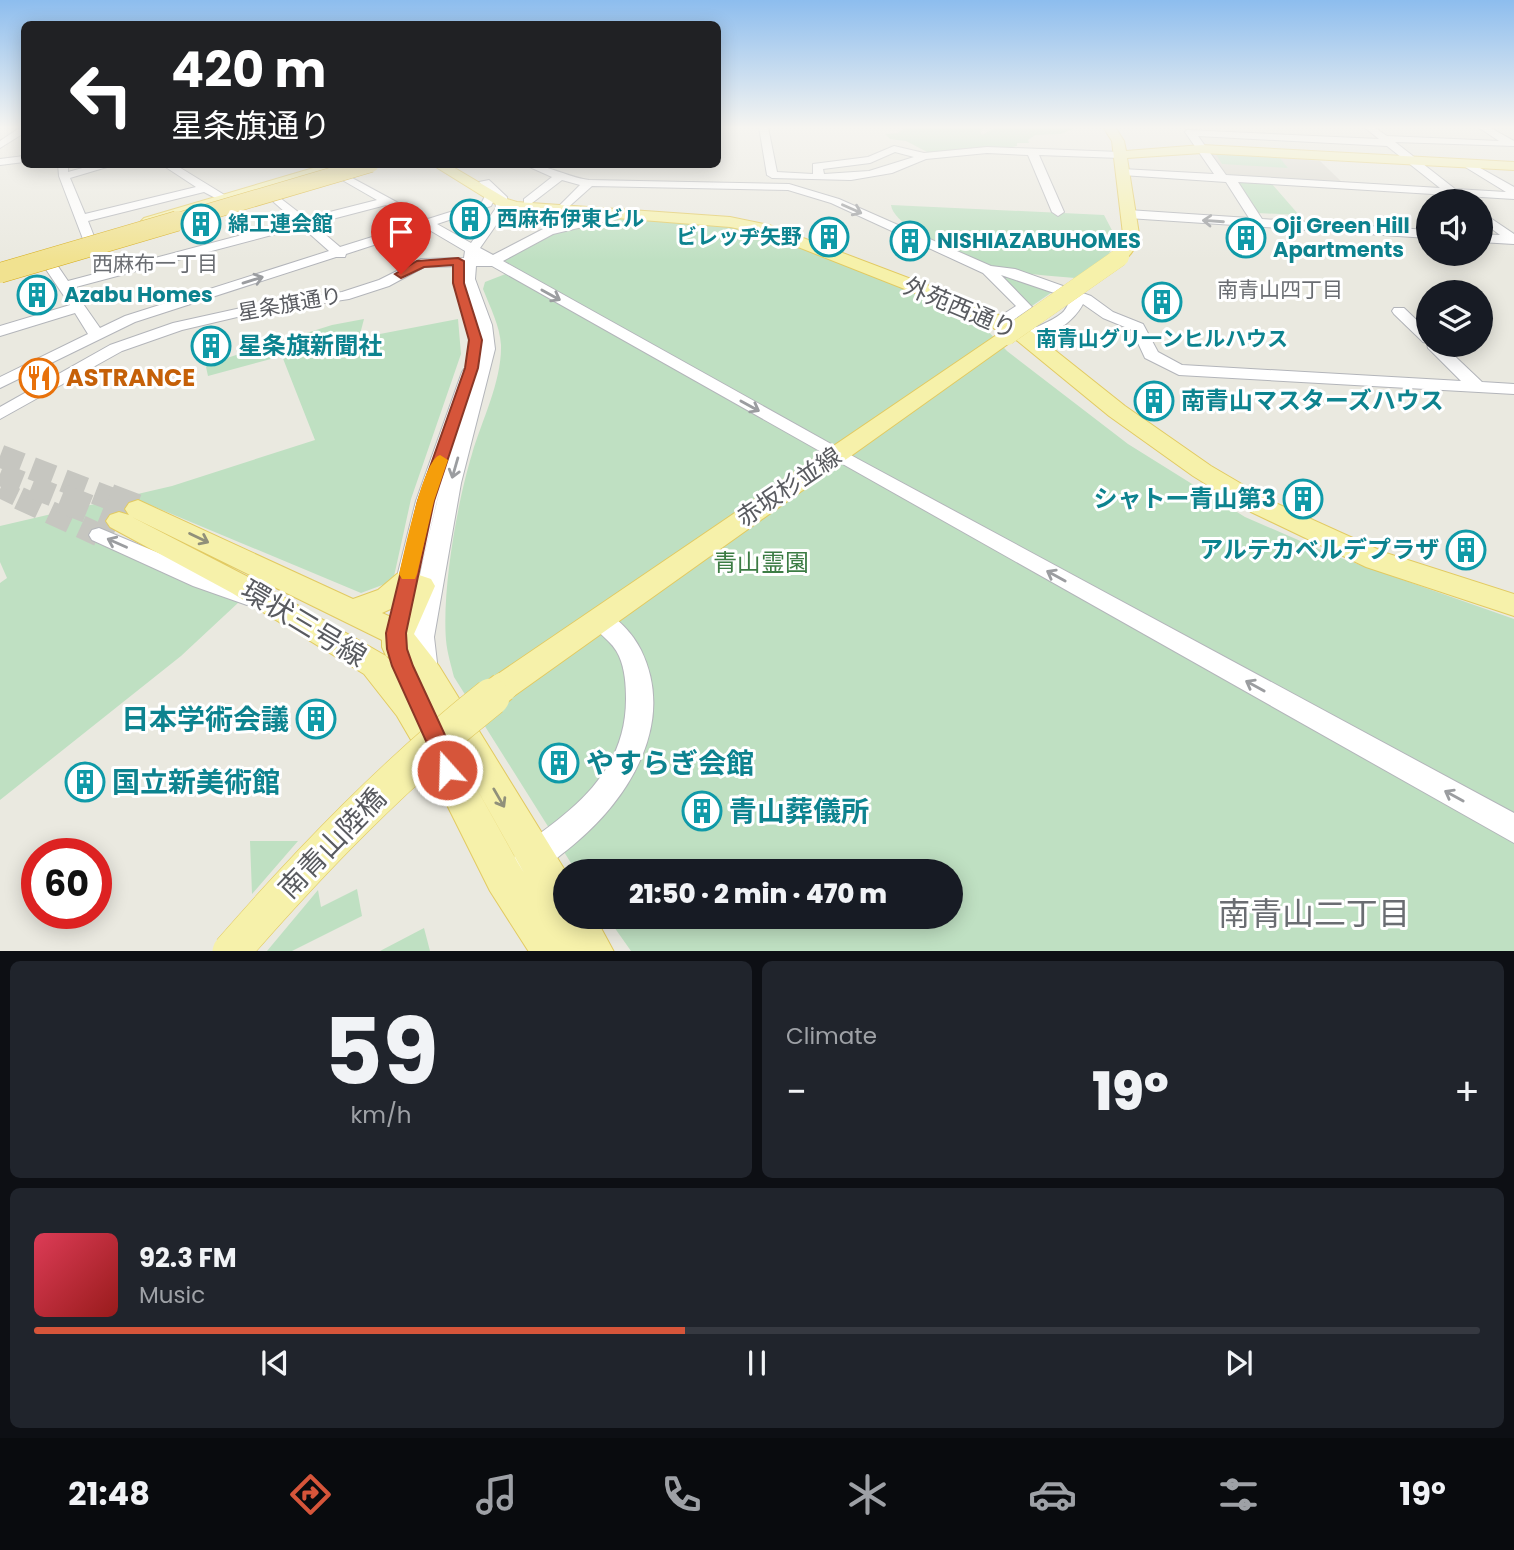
<!DOCTYPE html>
<html lang="en">
<head>
<meta charset="utf-8">
<style>
	:root { --surface:#171b24; --page:#20242c; --text:#f1f3f6; --muted:#9ea1a6; --line:#363941; --accent:#d6553a }
	body { margin:0; font-family:Poppins,"Noto Sans JP",sans-serif; background:var(--page); color:var(--text); height:100vh; display:flex; flex-direction:column; font-size:26px; white-space:nowrap }
	* { box-sizing:border-box; margin:0 }
	p { font-size:23px; color:var(--muted) }
	.icon { flex:none; width:38px; height:38px; fill:none; stroke:currentColor; stroke-width:2; stroke-linecap:round; stroke-linejoin:round }
	.map { position:relative; height:951px; overflow:hidden }
	.side { display:flex; flex-direction:column; gap:10px; padding:10px; background:#0d0f14; flex:1 }
	.side>* { flex:none }
	.guide { position:absolute; left:21px; top:21px; width:700px; height:147px; border-radius:10px; box-shadow:0 4px 18px #0003; background:#202124; color:#fff; overflow:hidden }
	.tools { position:absolute; left:1416px; top:189px; display:grid; gap:14px }
	.tools a { display:grid; place-items:center; width:77px; height:77px; border-radius:50%; background:var(--surface); box-shadow:0 4px 18px #0003; font-size:35px }
	.speed { position:absolute; left:21px; top:838px; display:flex; gap:14px; font-size:35px; font-weight:700; text-align:center }
	.speed>* { display:grid; place-content:center; width:91px; height:91px; border-radius:50%; background:var(--surface); box-shadow:0 4px 18px #0003; line-height:1 }
	.speed .limit { border:10px solid #d22; background:#fff; color:#111 }
	.pin { position:absolute; display:grid; place-items:center; width:60px; height:60px; color:#fff; margin:-72px -30px; border-radius:50% 50% 50% 0; rotate:-45deg; box-shadow:0 0 7px #0007 }
	.pin .icon { rotate:45deg }
	.me { position:absolute; width:77px; margin:-38px; rotate:340deg; stroke-linejoin:round; filter:drop-shadow(0 0 5px #0008) }
	.turn { display:flex; align-items:center; gap:24px; height:147px; padding:0 35px; font-size:32px }
	.turn .icon { width:91px; height:91px; stroke-width:2.5 }
	.turn b { display:block; font-size:49px; line-height:60px }
	.big { font-size:52px; font-weight:800; line-height:1.1 }
	.side .card { flex:1; display:flex; flex-direction:column; justify-content:center; gap:10px; min-width:0; padding:0 24px; border-radius:10px; background:var(--page) }
	.side .dial { align-items:center; gap:0 }
	.dial b { font-size:91px; line-height:1 }
	.song { display:flex; align-items:center; gap:21px }
	.cover { width:84px; height:84px; border-radius:10px; background:linear-gradient(135deg,hsl(350 70% 55%),hsl(0 70% 35%)) }
	.played { height:7px; border-radius:4px; background:linear-gradient(90deg,var(--accent) 45%,var(--line) 45%) }
	.keys { display:flex; justify-content:space-around; direction:ltr }
	.heat { display:flex; justify-content:space-between; align-items:center; font-size:38px; direction:ltr }
	.side .tiles { flex:1; display:grid; gap:10px; grid-template-columns:1fr 1fr }
	.card:last-child { grid-column:span 2 }
	.trip { position:absolute; left:553px; top:859px; width:410px; height:70px; border-radius:35px; background:var(--surface); box-shadow:0 4px 18px #0003; font-weight:800; line-height:70px; text-align:center }
	.menu { display:flex; height:112px; justify-content:space-around; align-items:center; background:#090b0e; color:var(--muted) }
	.menu .icon { width:49px; height:49px }
	.menu .active { color:var(--accent) }
	.menu b { font-size:32px; color:var(--text) }
	.map>svg:first-child { display:block }
</style>
</head>
<body>
<div class="map">
<svg width="1514" height="952" viewBox="0 0 1514 952">
	<rect width="100%" height="100%" fill="#eae9e0"/>
	<path fill="#dad8cf" d="M1209 151 1320 161 1346 186 1226 178Z"/>
	<path fill="#bfe0c2" d="M906 127H985L980 131 982 135 996 127H1072L1073 129 1061 134 1035 135 1028 140 1029 143H1017V146L1008 148 931 154 906 141 890 139 885 134 898 133Z
		M1215 153 1279 157 1288 168 1222 164Z
		M1233 181 1272 184 1299 215 1257 213Z
		M891 205 1104 215 1115 236H1120L1108 255 1075 278C1055 276 1035 275 1015 272 989 267 894 232 891 205Z
		M619 218 714 223 762 232 807 248 955 310 984 327 1007 351 1128 444 1245 517 1335 556 1514 619V951H631L607 917H950V872L576 871 454 677C451 665 447 652 446 640 442 590 457 503 472 454 482 420 502 381 501 345 500 326 490 307 483 289L485 282 518 269 503 260 554 232Z
		M999 273 1055 290 1029 308Z
		M364 319 359 338 458 319 461 354 411 499 393 581 361 593 143 502 80 536 239 602 181 656 0 800V583L7 578 0 562V526L172 486 315 440 282 356 208 376 206 367 211 363 332 325Z
		M250 841H298L252 894Z
		M357 889 362 916 292 951H267L318 890 321 907Z
		M424 928 430 951H380Z"/>
	<g fill="none" stroke-linecap="round" stroke-linejoin="round">
		<path stroke="#c6c6c0" stroke-width="18" stroke-dasharray="18 9" stroke-linecap="butt" d="M0 489 23 500"/>
		<path stroke="#c6c6c0" stroke-width="23" stroke-dasharray="23 11" stroke-linecap="butt" d="M19 498 99 535"/>
		<path stroke="#c6c6c0" stroke-width="23" stroke-dasharray="23 11" stroke-linecap="butt" d="M0 456 114 500
			M0 474 65 500"/>
		<path stroke="#c6c6c0" stroke-width="29" stroke-dasharray="29 14" stroke-linecap="butt" d="M61 498 119 521
			M109 498 138 509"/>
		<defs>
			<path id="minor" d="M21 127H24V133L0 148V141Z
				M759 127H768L777 172 813 174V164L868 157 894 146 924 153 987 147 1120 152 1125 155 1120 158 1039 155 1064 212 1058 216 1052 212 1028 155 987 153 926 159 892 173 851 180 772 178 767 175ZM895 152 914 157 869 171 824 174 823 169 870 163Z
				M1364 127H1374L1387 136 1499 141 1478 127H1489L1514 141V146L1395 142 1455 189 1506 192 1462 165V161L1466 160 1514 187V199L1238 182 1262 219 1428 230V238L1128 218 1122 214 1128 210 1249 218 1226 182 1122 175 1117 172 1122 169 1214 174 1185 132 1187 130 1379 139ZM1198 136 1387 146 1440 188 1226 175Z
				M24 156V162L0 165V159Z
				M58 164H68V172L97 164H117L70 178 85 214 196 187 161 164H174L231 199 221 201 204 192 88 221 95 239 89 243 83 239 59 176Z
				M523 164C547 164 566 177 589 180L789 184 839 199 991 266 1015 269 1091 296 1113 312 1143 324 1158 352 1182 365 1461 381 1428 348 1427 343 1423 342 1394 314 1392 311 1394 308H1404L1428 331V345H1443L1482 382 1514 384V394L1179 375 1145 358 1132 330 1103 318 1083 304C1072 324 1051 336 1027 342L1019 337C1031 327 1049 324 1062 313 1067 309 1067 304 1072 299L1001 275 1032 307 1006 325H996L994 322 996 319 1016 306 983 273 831 203 788 190 592 186 564 211 558 207 580 185 562 180 532 203H524V199L552 177Z
				M341 172 428 219 482 202 486 194 490 193 479 182 489 180 507 197 508 208 480 248 493 255 545 228 620 212V218L553 234 503 261 858 459 1514 813V843L492 266H476L475 279 492 325 495 349 461 483 434 637 438 671 435 678 426 681 417 678C398 640 431 532 440 488L414 597 411 603 403 606 395 603 392 597 416 501 462 372 464 369 475 368C478 353 480 340 476 325 472 304 460 287 463 266L424 267 389 286 349 299 250 314 182 330 122 351 0 419V407L110 345 173 323 250 306 342 292 379 280 421 259 464 258 465 251 426 228 346 254 345 257H336L135 322 0 388V377L88 334 75 313 0 336V326L70 305 41 262 43 259H53L68 281 295 221 267 196V192L271 191 306 218 377 200 337 177 336 175ZM495 198 496 208 471 243 437 224 491 206ZM386 205 417 223 340 247 313 224ZM302 227 329 251 125 316 100 328 72 288Z
				M1480 211 1514 234V244L1480 242V234L1500 235 1480 220Z
				M99 528 209 574 255 590 258 596 255 602 247 605 193 586 92 540 89 535 92 530Z
				M600 610C617 616 633 634 641 650 677 724 628 800 572 846 558 857 545 869 528 876L517 872 513 861 517 850C572 811 626 773 626 699 626 685 625 669 619 656 613 641 596 633 588 619L592 613Z"/>
			<path id="major" d="M1103 127H1115L1124 141 1126 151 1202 145 1514 162V170L1202 153 1127 158 1139 234C1138 244 1130 259 1120 262L1112 257 1122 241 1123 234 1112 141Z
				M327 164H349L154 224 149 226 141 221 144 218Z
				M431 164H448L507 199 517 202 730 217 769 225 977 304 1032 332 1125 406 1211 466 1269 500 1386 553 1514 594V616L1366 567 1251 512 1193 476 1109 416 1015 339 514 696 503 700 492 696 487 687 492 678 1001 332 963 312 765 234 730 227 516 210 497 205Z
				M138 500 353 599 378 590 397 574 407 571 431 579 435 586 414 634 439 666 566 872 565 917H595L614 952H529L490 891 435 781 397 716 364 674 232 593 110 527 106 521 110 515 119 512 129 515 125 509 129 503ZM132 517 382 640V647L386 656C416 665 441 727 457 756L421 696 386 656 252 579ZM397 606 391 617 382 613ZM468 773 524 873 518 863Z"/>
		</defs>
		<use href="#minor" stroke="#b3b5ba" stroke-width="2"/>
		<use href="#major" stroke="#e2ca62" stroke-width="2"/>
		<use href="#minor" fill="#fff" fill-rule="evenodd"/>
		<use href="#major" fill="#f6f1aa" fill-rule="evenodd"/>
		<defs>
			<path id="major-bridge-far2" d="M1007 336 1120 257"/>
			<path id="major-bridge-far1" d="M489 698 503 687"/>
			<path id="major-bridge" d="M231 952C311 860 395 773 491 697"/>
			<path id="highway-bridge-far1" d="M171 223 371 164"/>
			<path id="highway-bridge" d="M0 273 177 221"/>
		</defs>
		<use href="#major-bridge-far2" stroke="#e2ca62" stroke-width="18" stroke-linecap="butt"/>
		<use href="#major-bridge-far1" stroke="#e2ca62" stroke-width="31" stroke-linecap="butt"/>
		<use href="#major-bridge" stroke="#e2ca62" stroke-width="38" stroke-linecap="butt"/>
		<use href="#highway-bridge-far1" stroke="#d4aa16" stroke-width="17" stroke-linecap="butt"/>
		<use href="#highway-bridge" stroke="#d4aa16" stroke-width="21" stroke-linecap="butt"/>
		<use href="#major-bridge-far2" stroke="#f6f1aa" stroke-width="18"/>
		<use href="#major-bridge-far1" stroke="#f6f1aa" stroke-width="29"/>
		<use href="#major-bridge" stroke="#f6f1aa" stroke-width="37"/>
		<use href="#highway-bridge-far1" stroke="#f1e290" stroke-width="16"/>
		<use href="#highway-bridge" stroke="#f1e290" stroke-width="20"/>
	</g>
	<defs><path id="oneway-shaft" d="M-6 0H5M1.5-3L5.5 0L1.5 3" fill="none" stroke-width="1.6" stroke-linecap="round" stroke-linejoin="round" transform="scale(1.75)"/></defs>
	<g stroke="#9b9da0">
		<use href="#oneway-shaft" transform="translate(852 209) rotate(24)"/>
		<use href="#oneway-shaft" transform="translate(1213 221) rotate(-176)"/>
		<use href="#oneway-shaft" transform="translate(253 280) rotate(-17)"/>
		<use href="#oneway-shaft" transform="translate(551 295) rotate(29)"/>
		<use href="#oneway-shaft" transform="translate(750 406) rotate(29)"/>
		<use href="#oneway-shaft" transform="translate(455 468) rotate(106)"/>
		<use href="#oneway-shaft" transform="translate(117 543) rotate(-156)"/>
		<use href="#oneway-shaft" transform="translate(1056 576) rotate(-151)"/>
		<use href="#oneway-shaft" transform="translate(1255 686) rotate(-151)"/>
		<use href="#oneway-shaft" transform="translate(1454 796) rotate(-151)"/>
	</g>
	<g stroke="#90907a">
		<use href="#oneway-shaft" transform="translate(199 538) rotate(26)"/>
		<use href="#oneway-shaft" transform="translate(499 798) rotate(60)"/>
	</g>
	<linearGradient id="sky" x2="0" y2="1"><stop stop-color="#8dbdee"/><stop offset="0.49" stop-color="#f6f5f1"/><stop offset="1" stop-color="#f6f5f1" stop-opacity="0"/></linearGradient>
	<rect width="1514" height="260" fill="url(#sky)"/>
	<path fill="#d6553a" stroke="#8b3726" stroke-width="2" d="M458 258 464 261V283L482 340 478 368 434 501 406 633 407 649 413 666 458 763 455 777 447 780 439 777 436 763 392 666 387 649 386 633 418 501 465 368 469 340 453 283V265L424 267 401 278 395 274 417 261Z"/>
	<path fill="#f59e0b" d="M440 455 448 460 434 501 417 574 415 579H402L399 574C404 554 423 459 440 455Z"/>
	<defs>
		<symbol id="building-ring" viewBox="-11 -11 22 22"><circle r="9.5" fill="#fff" stroke="#0f9aa8" stroke-width="1.5"/><path d="M-4-6H4V6H1V3H-1V6H-4ZM-2.5-4.3h1.7v1.8h-1.7ZM.8-4.3h1.7v1.8H.8ZM-2.5-1h1.7V.8h-1.7ZM.8-1h1.7V.8H.8Z" fill="#0f9aa8"/></symbol>
		<symbol id="restaurant-ring" viewBox="-11 -11 22 22"><circle r="9.5" fill="#fff" stroke="#e8710a" stroke-width="1.5"/><path d="M-5-6h1v4h1v-4h1v4h1v-4h1v5L-1.5 .5V6h-2V.5L-5-1ZM5-6V6H3V1.5H1.5Q1.5-4 5-6Z" fill="#e8710a"/></symbol>
	</defs>
	<g fill-rule="evenodd">
		<use href="#building-ring" x="448" y="197" width="44" height="44"/>
		<use href="#building-ring" x="179" y="202" width="44" height="44"/>
		<use href="#building-ring" x="807" y="215" width="44" height="44"/>
		<use href="#building-ring" x="1224" y="216" width="44" height="44"/>
		<use href="#building-ring" x="888" y="219" width="44" height="44"/>
		<use href="#building-ring" x="15" y="273" width="44" height="44"/>
		<use href="#building-ring" x="1140" y="280" width="44" height="44"/>
		<use href="#building-ring" x="189" y="324" width="44" height="44"/>
		<use href="#restaurant-ring" x="17" y="356" width="44" height="44"/>
		<use href="#building-ring" x="1132" y="379" width="44" height="44"/>
		<use href="#building-ring" x="1281" y="477" width="44" height="44"/>
		<use href="#building-ring" x="1444" y="528" width="44" height="44"/>
		<use href="#building-ring" x="294" y="697" width="44" height="44"/>
		<use href="#building-ring" x="537" y="741" width="44" height="44"/>
		<use href="#building-ring" x="63" y="760" width="44" height="44"/>
		<use href="#building-ring" x="680" y="789" width="44" height="44"/>
	</g>
	<g text-anchor="middle" stroke-width="6" stroke-linejoin="round" paint-order="stroke">
		<g font-size="21" font-weight="bold" fill="#0d838f" stroke="#fff" text-anchor="start">
			<text x="497" y="226">西麻布伊東ビル</text>
			<text x="228" y="231">綿工連会館</text>
			<text x="1273" y="233">Oji Green Hill<tspan x="1273" dy="24">Apartments</tspan></text>
			<text x="802" y="244" text-anchor="end">ビレッヂ矢野</text>
			<text x="937" y="248">NISHIAZABUHOMES</text>
			<text x="64" y="302">Azabu Homes</text>
			<text x="1162" y="346" text-anchor="middle">南青山グリ一ンヒルハウス</text>
		</g>
		<g font-size="21" fill="#6a6d72" stroke="#fff">
			<text x="155" y="271">西麻布一丁目</text>
			<text x="1280" y="297">南青山四丁目</text>
		</g>
		<g font-size="21" fill="#595b60" stroke="#fff">
			<text transform="translate(290 304) rotate(-10)" y="7">星条旗通り</text>
		</g>
		<g font-size="24" fill="#595b60" stroke="#fff">
			<text transform="translate(960 308) rotate(23)" y="8">外苑西通り</text>
			<text transform="translate(789 487) rotate(-34)" y="8">赤坂杉並線</text>
		</g>
		<g font-size="24" font-weight="bold" fill="#0d838f" stroke="#fff" text-anchor="start">
			<text x="238" y="354">星条旗新聞社</text>
			<text x="1181" y="409">南青山マスターズハウス</text>
			<text x="1276" y="507" text-anchor="end">シャトー青山第3</text>
			<text x="1439" y="558" text-anchor="end">アルテカベルデプラザ</text>
		</g>
		<g font-size="24" font-weight="bold" fill="#c56008" stroke="#fff" text-anchor="start">
			<text x="66" y="386">ASTRANCE</text>
		</g>
		<g font-size="24" fill="#3c7c44" stroke="#fff">
			<text x="761" y="571">青山霊園</text>
		</g>
		<g font-size="28" fill="#595b60" stroke="#fff">
			<text transform="translate(304 623) rotate(31)" y="10">環状三号線</text>
			<text transform="translate(332 843) rotate(-46)" y="10">南青山陸橋</text>
		</g>
		<g font-size="28" font-weight="bold" fill="#0d838f" stroke="#fff" text-anchor="start">
			<text x="289" y="729" text-anchor="end">日本学術会議</text>
			<text x="586" y="773">やすらぎ会館</text>
			<text x="112" y="792">国立新美術館</text>
			<text x="729" y="821">青山葬儀所</text>
		</g>
		<g font-size="32" fill="#6a6d72" stroke="#fff">
			<text x="1314" y="925">南青山二丁目</text>
		</g>
	</g>
</svg>
<div class="tools">
<a><svg class="icon" aria-label="sound" viewBox="0 0 24 24"><path d="M4 9h4l5-4v14l-5-4H4zM17 9q2 3 0 6"/></svg></a>
<a><svg class="icon" aria-label="layers" viewBox="0 0 24 24"><path d="M12 4l9 5-9 5-9-5zM3 14l9 5 9-5"/></svg></a>
</div>
<div class="speed"><div class="limit">60</div></div>
<div class="pin" style="left:401px;top:274px;background:#d93025"><svg class="icon" aria-label="arrive" viewBox="0 0 24 24"><path d="M6 21V4h12l-3 4 3 4H6"/></svg></div>
<svg class="me" style="left:447px;top:770px" viewBox="-20 -20 40 40"><circle r="17" fill="#d6553a" stroke="#fff" stroke-width="3"/><path d="M0-11L8 9 0 5-8 9z" fill="#fff"/></svg>
<div class="trip">21:50 · 2 min · 470 m</div>
<div class="guide">
<div class="turn"><svg class="icon" aria-label="left" viewBox="0 0 24 24"><path d="M17 20v-9H6M10 6l-5 5 5 5"/></svg><div><b>420 m</b>星条旗通り</div></div>
</div>
</div>
<section class="side">
<div class="tiles">
<div class="card dial"><b>59</b><p>km/h</p></div>
<div class="card"><p>Climate</p>
<div class="heat"><a>−</a><b class="big">19°</b><a>+</a></div>
</div>
<div class="card">
<div class="song"><i class="cover"></i><div><b>92.3 FM</b><p>Music</p></div></div>
<div class="played"></div>
<div class="keys"><svg class="icon" aria-label="previous" viewBox="0 0 24 24"><path d="M18 5L8 12l10 7zM5 5v14"/></svg><svg class="icon" aria-label="pause" viewBox="0 0 24 24"><path d="M8 5v14M16 5v14"/></svg><svg class="icon" aria-label="next" viewBox="0 0 24 24"><path d="M6 5l10 7-10 7zM19 5v14"/></svg></div>
</div>
</div>
</section>
<nav class="menu">
<b>21:48</b>
<svg class="icon active" aria-label="directions" viewBox="0 0 24 24"><path d="M12 3l9 9-9 9-9-9zM9 14v-3h6M13 9l2 2-2 2"/></svg>
<svg class="icon" aria-label="music" viewBox="0 0 24 24"><path d="M9 18V5l10-2v13"/><circle cx="6" cy="18" r="3"/><circle cx="16" cy="16" r="3"/></svg>
<svg class="icon" aria-label="phone" viewBox="0 0 24 24"><path d="M5 4h4l2 5-3 2q2 4 5 5l2-3 5 2v4C11 20 4 13 5 4z"/></svg>
<svg class="icon" aria-label="climate" viewBox="0 0 24 24"><path d="M12 3v18M4 7l16 10M4 17L20 7"/></svg>
<svg class="icon" aria-label="car" viewBox="0 0 24 24"><path d="M5 17H2v-5l4-1 3-4h7l3 4 3 1v5h-3M9 17h6M6 11h13"/><circle cx="7" cy="17" r="2"/><circle cx="17" cy="17" r="2"/></svg>
<svg class="icon" aria-label="filters" viewBox="0 0 24 24"><path d="M4 7h16M4 17h16"/><circle cx="9" cy="7" r="2"/><circle cx="15" cy="17" r="2"/></svg>
<b>19°</b>
</nav>
</body>
</html>
